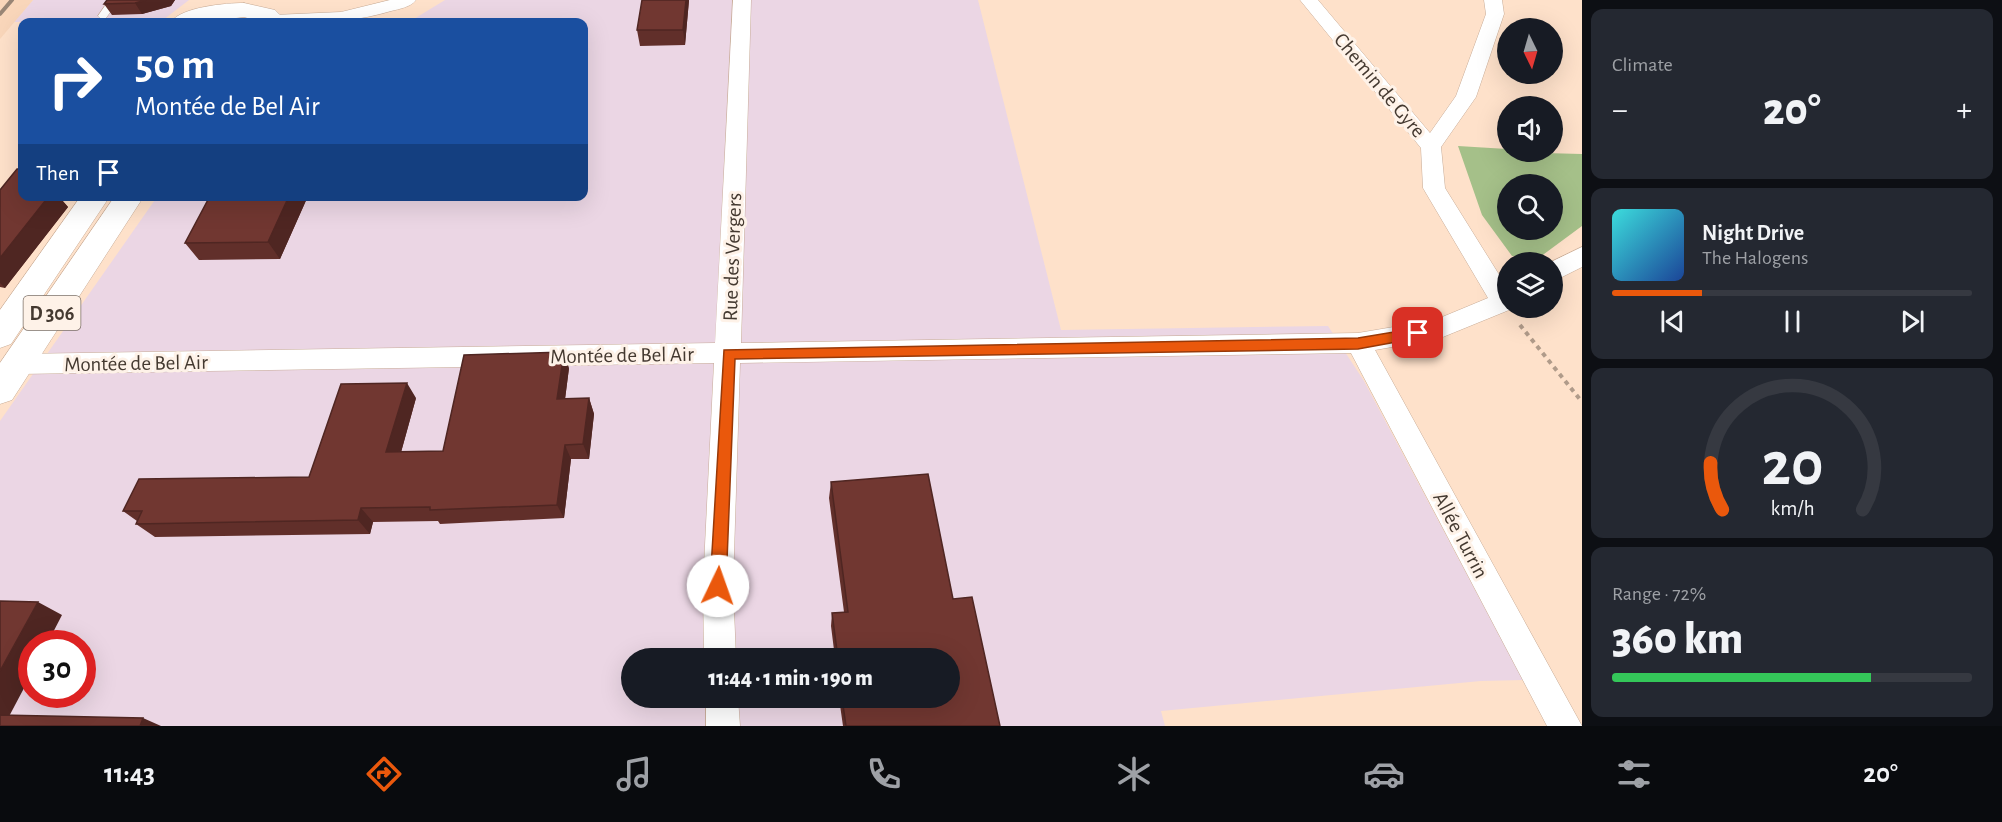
<!DOCTYPE html>
<html lang="en">
<head>
<meta charset="utf-8">
<style>
	:root { --surface:#171b24; --page:#242831; --text:#f1f3f6; --muted:#9ea1a6; --line:#363941; --accent:#ea580c }
	body { margin:0; font-family:"Alegreya Sans",sans-serif; background:var(--page); color:var(--text); height:100vh; display:flex; flex-direction:column; font-size:22px; white-space:nowrap }
	* { box-sizing:border-box; margin:0 }
	p { font-size:20px; color:var(--muted) }
	.icon { flex:none; width:33px; height:33px; fill:none; stroke:currentColor; stroke-width:2; stroke-linecap:round; stroke-linejoin:round }
	.map { position:relative; flex:1; overflow:hidden }
	.sheet { display:flex; flex-direction:column; gap:9px; padding:9px; background:#0d0f14; width:420px }
	.sheet>* { flex:none }
	.banner { position:absolute; left:18px; top:18px; width:570px; height:183px; border-radius:12px; box-shadow:0 6px 24px #0002; background:#1a4fa0; color:#fff; overflow:hidden }
	.needle { width:39px; rotate:175deg }
	.controls { position:absolute; left:1497px; top:18px; display:grid; gap:12px }
	.controls a { display:grid; place-items:center; width:66px; height:66px; border-radius:50%; background:var(--surface); box-shadow:0 6px 24px #0002; font-size:30px }
	.speed { position:absolute; left:18px; top:630px; display:flex; gap:12px; font-size:30px; font-weight:700; text-align:center }
	.speed>* { display:grid; place-content:center; width:78px; height:78px; border-radius:50%; background:var(--surface); box-shadow:0 6px 24px #0002; line-height:1 }
	.speed .limit { border:9px solid #d22; background:#fff; color:#111 }
	.pin { position:absolute; display:grid; place-items:center; width:51px; height:51px; color:#fff; margin:-26px; border-radius:12px; box-shadow:0 3px 9px #0006 }
	.me { position:absolute; width:66px; margin:-33px; rotate:3deg; stroke-linejoin:round; filter:drop-shadow(0 0 4px #0008) }
	.turn { display:flex; align-items:center; gap:21px; height:126px; padding:0 18px; font-size:27px }
	.turn .icon { width:78px; height:78px; stroke-width:2.5 }
	.turn b { display:block; font-size:42px; line-height:51px }
	.then { display:flex; align-items:center; height:57px; padding:0 18px; background:#0003; gap:12px; font-size:22px }
	.big { font-size:45px; font-weight:800; line-height:1.1 }
	.sheet .card { flex:1; display:flex; flex-direction:column; justify-content:center; gap:9px; min-width:0; padding:0 21px; border-radius:12px; background:var(--page) }
	.sheet .dial { align-items:center; gap:0 }
	.dial svg { height:156px; overflow:visible; fill:none; stroke:var(--line); stroke-width:7; stroke-linecap:round; text-anchor:middle }
	.dial text { fill:var(--text); stroke:none }
	.song { display:flex; align-items:center; gap:18px }
	.cover { width:72px; height:72px; border-radius:9px; background:linear-gradient(135deg,hsl(180 70% 55%),hsl(220 70% 35%)) }
	.played { height:6px; border-radius:3px; background:linear-gradient(90deg,var(--accent) 25%,var(--line) 25%) }
	.keys { display:flex; justify-content:space-around; direction:ltr }
	.heat { display:flex; justify-content:space-between; align-items:center; font-size:33px; direction:ltr }
	.charge { height:9px; border-radius:4px; background:linear-gradient(90deg,#34c759 72%,var(--line) 0) }
	.trip { position:absolute; left:621px; top:648px; width:339px; height:60px; border-radius:30px; background:var(--surface); box-shadow:0 6px 24px #0002; font-weight:800; line-height:60px; text-align:center }
	.menu { display:flex; height:96px; justify-content:space-around; align-items:center; background:#090b0e; color:var(--muted) }
	.menu .icon { width:42px; height:42px }
	.menu .current { color:var(--accent) }
	.menu b { font-size:27px; color:var(--text) }
	main { display:flex; flex:1; min-height:0 }
	.map>svg:first-child { display:block }
</style>
</head>
<body>
<main>
<div class="map">
<svg width="1582" height="726" viewBox="0 0 1582 726">
	<rect width="100%" height="100%" fill="#fee1ca"/>
	<path fill="#ebd6e5" d="M33 0H189L163 20 14 22Z"/>
	<path fill="#ebd6e4" fill-rule="evenodd" d="M445 0H978L1061 330 1328 326 1364 381 1523 680 1481 681 1161 711 1165 726H0V421L157 197 584 196V22H409ZM32 644H82V694H32ZM632 658H950V698H632Z"/>
	<path fill="#f9d6ba" d="M0 0H33L0 39Z"/>
	<path fill="#a5c089" fill-rule="evenodd" d="M1458 146 1507 149 1508 152 1582 154V226L1540 257 1512 256 1482 215ZM1508 184H1552V230H1508Z"/>
	<g fill="none" stroke-linecap="round" stroke-linejoin="round">
		<defs>
			<path id="lane" d="M109 0H119L106 18H100L98 16Z"/>
			<path id="street" d="M390 0H416C411 7 399 9 391 11 348 24 311 22 267 22L265 20 268 16 274 15 341 12Z
				M733 0H751L741 343 1358 333 1435 320 1488 298 1423 188 1421 148 1300 0H1318L1430 133 1456 96 1486 14 1484 0H1502L1504 14 1476 97 1441 147 1445 188 1508 289V308H1514L1438 339 1375 350 1582 726H1547L1351 353 740 363 733 586 736 658H704L703 586 714 363 18 374 9 371 5 364 9 357 18 354 715 343Z
				M1582 247V267L1552 282 1551 262Z
				M706 698H738L740 726H706Z"/>
			<path id="primary" d="M244 3 275 10 287 22H261L244 17 204 22H171C181 7 226 3 244 3Z
				M81 196H110L11 344 0 348V310Z
				M115 196H144L12 400 0 404V363Z"/>
		</defs>
		<use href="#lane" stroke="#c8ac97" stroke-width="1"/>
		<use href="#street" stroke="#c8ac97" stroke-width="1"/>
		<use href="#primary" stroke="#c8ac97" stroke-width="1"/>
		<path stroke="#b09b8a" stroke-width="4" stroke-dasharray="4.5 4.5" stroke-linecap="butt" d="M1520 325 1582 402"/>
		<use href="#lane" fill="#fff" fill-rule="evenodd"/>
		<use href="#street" fill="#fff" fill-rule="evenodd"/>
		<use href="#primary" fill="#fff" fill-rule="evenodd"/>
		<path stroke="#988575" stroke-width="4" d="M0 14 12 0"/>
	</g>
	<path fill="#612f2a" d="M107 0H175L171 6 142 14 112 15 104 4Z
		M689 0 685 45 640 46 637 30Z
		M0 190 61 199 68 207 5 288 0 287Z
		M308 196 280 259 199 260 185 243Z
		M569 368 565 399 589 398 594 414 589 459H571L564 518 440 524 438 521 373 522 370 534 155 537 136 524 137 521 123 511 309 477 416 398 401 452 443 451Z
		M831 482 953 599 1000 726H843L839 698H950V658H835L831 626 832 613 844 612 829 498Z"/>
	<path fill="#4f2622" d="M146 0H175L171 6 142 14 135 3Z
		M686 0H689L685 45 683 30Z
		M44 196H64L61 199 68 207 5 288 0 283V258Z
		M289 196H308L280 259 268 242Z
		M564 352 569 368 563 415 557 399Z
		M407 383 416 398 397 467 386 452Z
		M589 398 594 414 589 459 583 444Z
		M565 445 571 459 564 518 557 505Z
		M361 508 373 522 370 534 358 520Z
		M38 602 62 615 47 644H32V673L5 724 0 723V671Z
		M143 718 161 726H140Z"/>
	<path fill="#713731" stroke="#4f2622" stroke-width="1.5" d="M107 0H146L135 3 104 4Z
		M642 0H686L683 30H637Z
		M17 169H22V196H49L0 258V190Z
		M210 196H289L268 242 185 243Z
		M564 352 557 399 589 398 583 444 565 445 557 505 430 510V507L361 508 358 520 136 524 142 511H123L139 479 309 477 341 384 407 383 386 452 443 451 464 355Z
		M928 474 953 599 972 597 1000 726H846L842 698H950V658H838L832 613 848 612 831 482Z
		M0 601 38 602 0 671Z
		M0 715 143 718 140 726H0Z"/>
	<path fill="#ea580c" stroke="#983908" stroke-width="1.5" d="M1418 328 1425 333 1423 337 1358 349 735 359 726 586 723 592 718 594 712 592 710 586 724 350 1358 338Z"/>
	<g text-anchor="middle" stroke-width="6" stroke-linejoin="round" paint-order="stroke">
		<rect fill="#fef2e8" stroke="#7c7067" stroke-width="1.5" x="23.5" y="296" width="57" height="34" rx="4.5"/>
		<g font-size="20" font-weight="bold" fill="#443930">
			<text x="52" y="320">D 306</text>
		</g>
		<g font-size="21" fill="#443930" stroke="#fef2e8">
			<text transform="translate(1380 85) rotate(50)" y="7">Chemin de Gyre</text>
			<text transform="translate(732 257) rotate(-88)" y="7">Rue des Vergers</text>
			<text transform="translate(622 355) rotate(-1)" y="7">Montée de Bel Air</text>
			<text transform="translate(136 363) rotate(-1)" y="7">Montée de Bel Air</text>
			<text transform="translate(1461 535) rotate(62)" y="7">Allée Turrin</text>
		</g>
	</g>
</svg>
<div class="controls">
<a><svg class="needle" viewBox="-14 -14 28 28"><path d="M0-13l5 13h-10z" fill="#e53935"/><path d="M0 13l5-13h-10z" fill="#9ea1a6"/></svg></a>
<a><svg class="icon" aria-label="sound" viewBox="0 0 24 24"><path d="M4 9h4l5-4v14l-5-4H4zM17 9q2 3 0 6"/></svg></a>
<a><svg class="icon" aria-label="search" viewBox="0 0 24 24"><circle cx="10" cy="10" r="6"/><path d="M15 15l6 6"/></svg></a>
<a><svg class="icon" aria-label="layers" viewBox="0 0 24 24"><path d="M12 4l9 5-9 5-9-5zM3 14l9 5 9-5"/></svg></a>
</div>
<div class="speed"><div class="limit">30</div></div>
<div class="pin" style="left:1418px;top:333px;background:#d93025"><svg class="icon" aria-label="arrive" viewBox="0 0 24 24"><path d="M6 21V4h12l-3 4 3 4H6"/></svg></div>
<svg class="me" style="left:718px;top:586px" viewBox="-20 -20 40 40"><circle r="19" fill="#fff"/><path d="M0-13L10 11 0 6-10 11z" fill="#ea580c"/></svg>
<div class="trip">11:44 · 1 min · 190 m</div>
<div class="banner">
<div class="turn"><svg class="icon" aria-label="right" viewBox="0 0 24 24"><path d="M7 20v-9h11M14 6l5 5-5 5"/></svg><div><b>50 m</b>Montée de Bel Air</div></div>
<div class="then">Then<svg class="icon" aria-label="arrive" viewBox="0 0 24 24"><path d="M6 21V4h12l-3 4 3 4H6"/></svg></div>
</div>
</div>
<section class="sheet">
<div class="card"><p>Climate</p>
<div class="heat"><a>−</a><b class="big">20°</b><a>+</a></div>
</div>
<div class="card">
<div class="song"><i class="cover"></i><div><b>Night Drive</b><p>The Halogens</p></div></div>
<div class="played"></div>
<div class="keys"><svg class="icon" aria-label="previous" viewBox="0 0 24 24"><path d="M18 5L8 12l10 7zM5 5v14"/></svg><svg class="icon" aria-label="pause" viewBox="0 0 24 24"><path d="M8 5v14M16 5v14"/></svg><svg class="icon" aria-label="next" viewBox="0 0 24 24"><path d="M6 5l10 7-10 7zM19 5v14"/></svg></div>
</div>
<div class="card dial"><svg viewBox="0 0 100 80">
<path d="M14 69A42 42 0 1 1 86 69"/>
<path d="M14 69A42 42 0 0 1 8 45" stroke="#ea580c"/>
<text x="50" y="56" font-size="32" font-weight="700">20</text>
<text x="50" y="72" font-size="11">km/h</text>
</svg></div>
<div class="card"><p>Range · 72%</p><b class="big">360 km</b><div class="charge"></div></div>
</section>
</main>
<nav class="menu">
<b>11:43</b>
<svg class="icon current" aria-label="directions" viewBox="0 0 24 24"><path d="M12 3l9 9-9 9-9-9zM9 14v-3h6M13 9l2 2-2 2"/></svg>
<svg class="icon" aria-label="music" viewBox="0 0 24 24"><path d="M9 18V5l10-2v13"/><circle cx="6" cy="18" r="3"/><circle cx="16" cy="16" r="3"/></svg>
<svg class="icon" aria-label="phone" viewBox="0 0 24 24"><path d="M5 4h4l2 5-3 2q2 4 5 5l2-3 5 2v4C11 20 4 13 5 4z"/></svg>
<svg class="icon" aria-label="climate" viewBox="0 0 24 24"><path d="M12 3v18M4 7l16 10M4 17L20 7"/></svg>
<svg class="icon" aria-label="car" viewBox="0 0 24 24"><path d="M5 17H2v-5l4-1 3-4h7l3 4 3 1v5h-3M9 17h6M6 11h13"/><circle cx="7" cy="17" r="2"/><circle cx="17" cy="17" r="2"/></svg>
<svg class="icon" aria-label="filters" viewBox="0 0 24 24"><path d="M4 7h16M4 17h16"/><circle cx="9" cy="7" r="2"/><circle cx="15" cy="17" r="2"/></svg>
<b>20°</b>
</nav>
</body>
</html>
